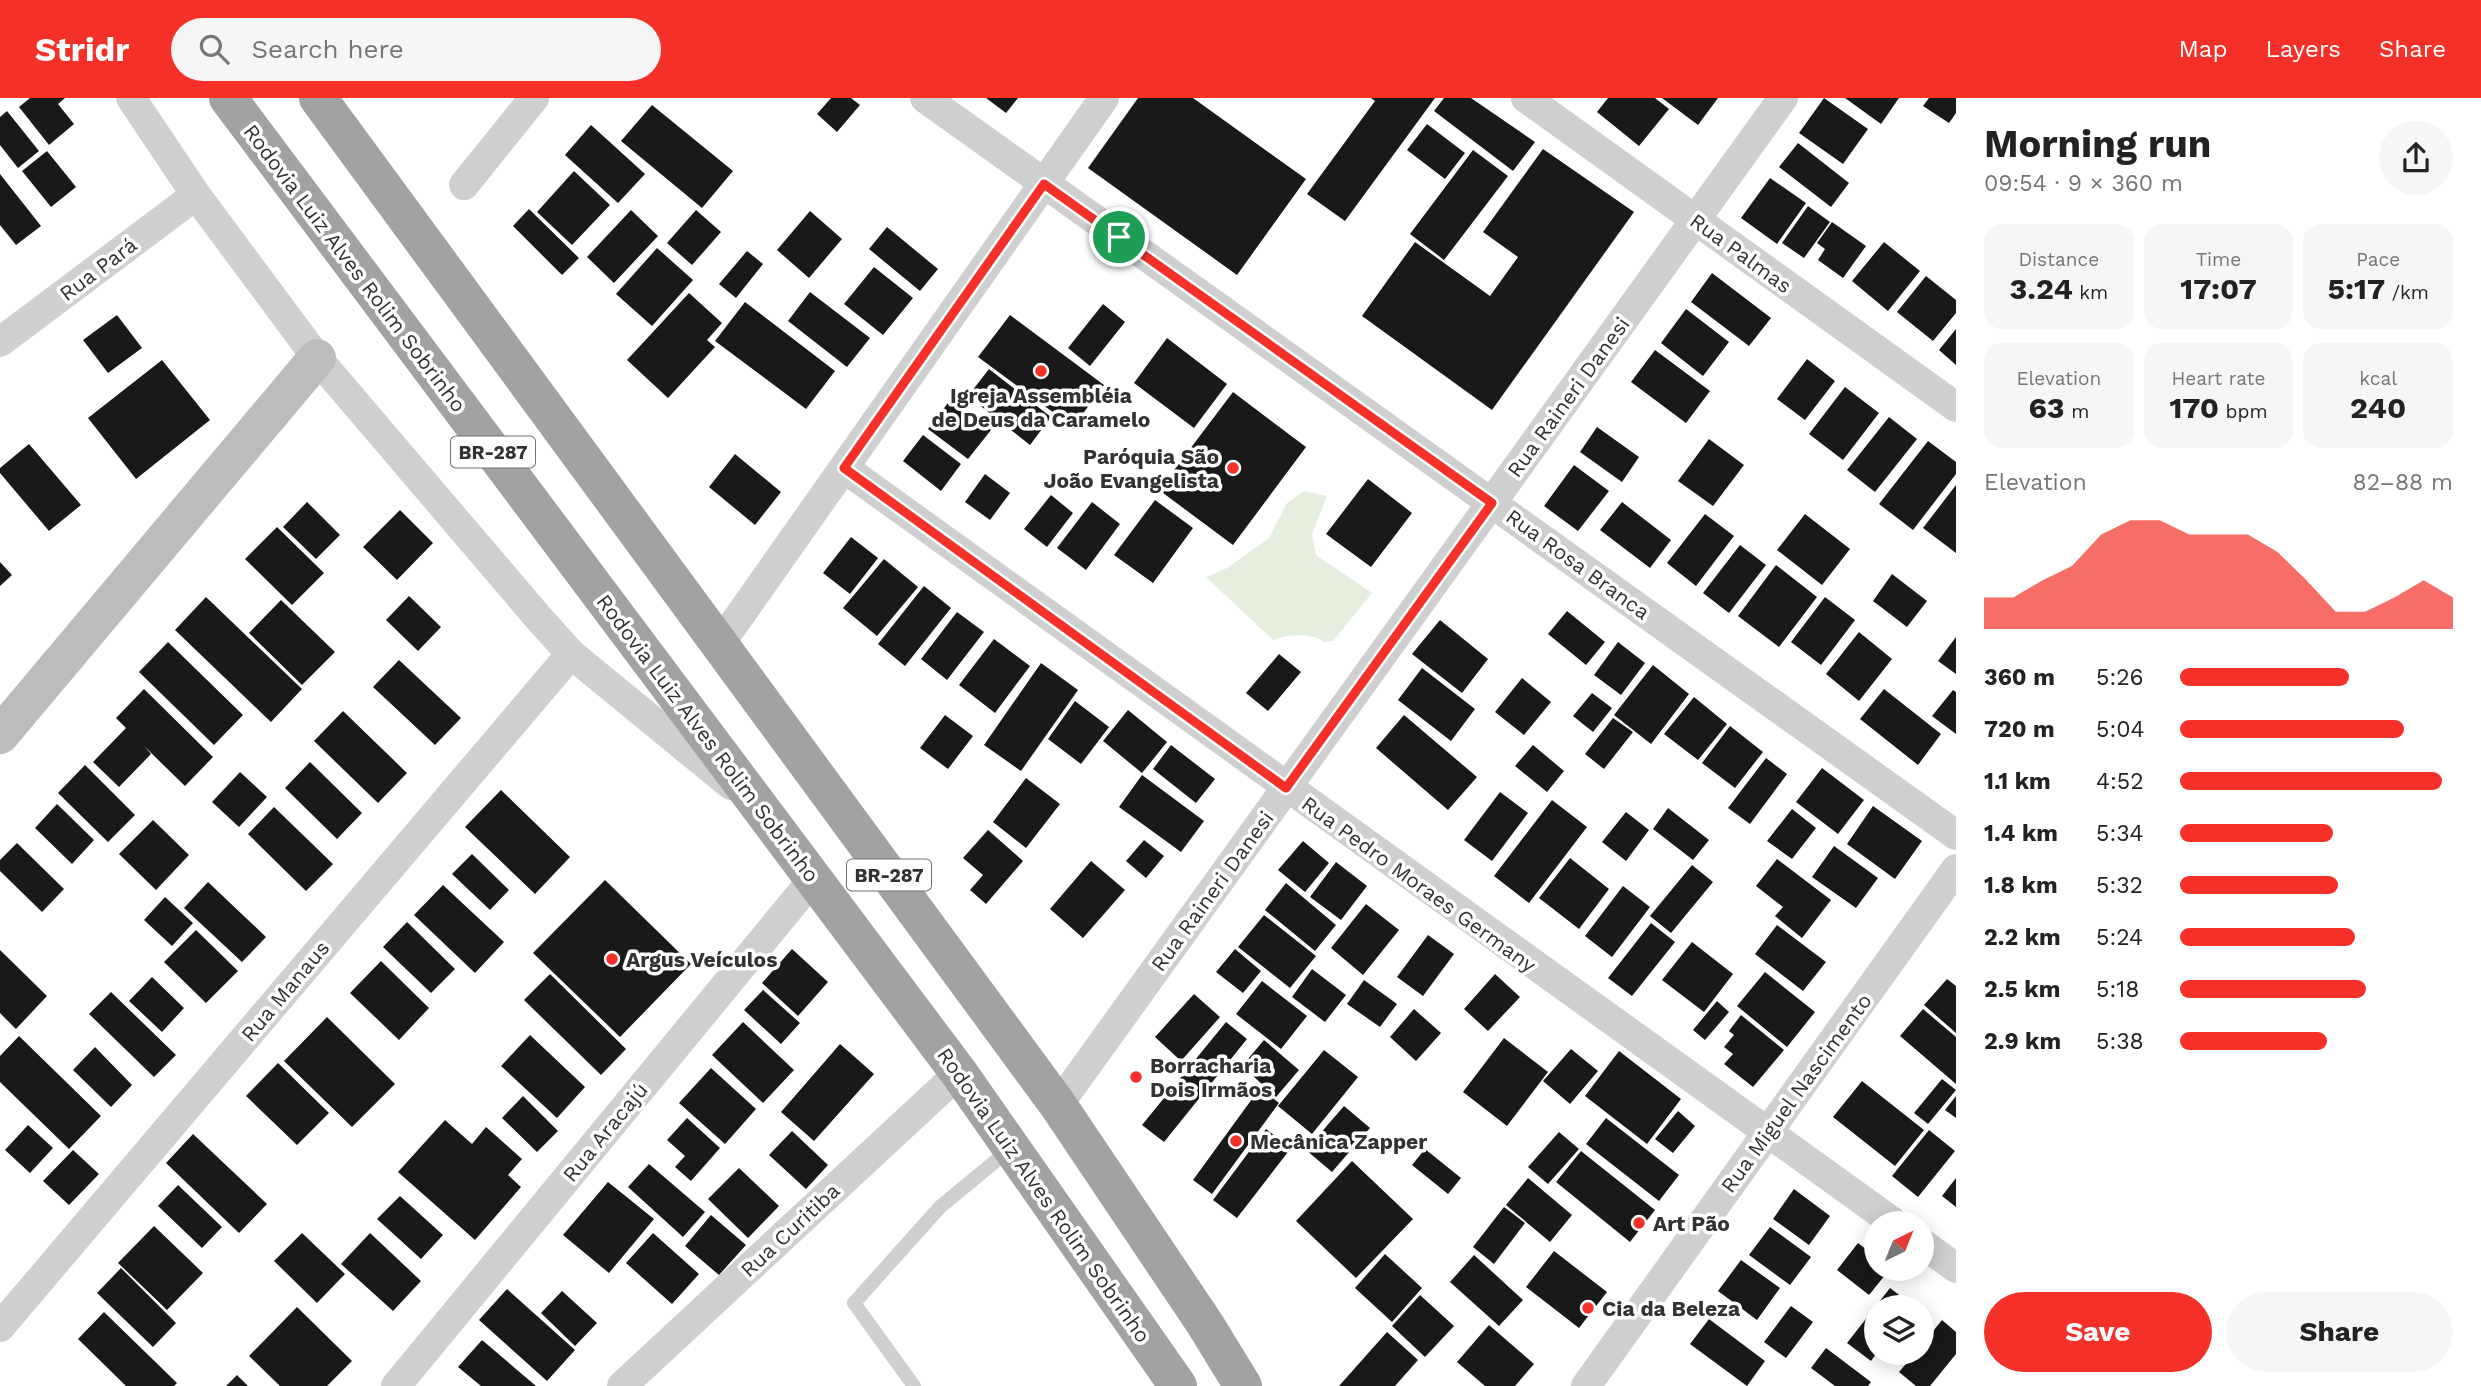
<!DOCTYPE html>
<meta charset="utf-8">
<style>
:root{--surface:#fff;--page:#f6f6f6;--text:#222;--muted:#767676;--accent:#f43028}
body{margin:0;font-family:"Work Sans",sans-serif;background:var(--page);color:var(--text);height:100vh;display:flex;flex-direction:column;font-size:26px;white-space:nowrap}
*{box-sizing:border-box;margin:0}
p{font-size:23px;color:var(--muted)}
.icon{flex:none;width:38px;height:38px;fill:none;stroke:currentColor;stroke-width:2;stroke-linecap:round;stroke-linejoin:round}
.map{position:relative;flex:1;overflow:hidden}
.panel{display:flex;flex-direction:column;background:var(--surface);width:525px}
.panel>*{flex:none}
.needle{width:46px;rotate:43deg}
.fabs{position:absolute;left:1864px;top:1113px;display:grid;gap:14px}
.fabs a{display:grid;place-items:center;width:70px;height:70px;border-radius:50%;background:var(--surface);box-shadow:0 4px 18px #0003;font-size:35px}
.pin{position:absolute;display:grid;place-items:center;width:60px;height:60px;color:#fff;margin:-30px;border:4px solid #fff;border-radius:50%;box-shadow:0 2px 7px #0007}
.round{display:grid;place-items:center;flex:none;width:74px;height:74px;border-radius:37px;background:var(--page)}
.head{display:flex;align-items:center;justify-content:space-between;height:119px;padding:0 28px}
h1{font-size:38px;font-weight:700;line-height:52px}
.metrics{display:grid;grid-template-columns:repeat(3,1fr);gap:10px;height:119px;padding:7px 28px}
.metrics div{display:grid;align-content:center;border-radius:18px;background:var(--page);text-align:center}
.metrics b{font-size:30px;font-weight:700}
.metrics small{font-size:19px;font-weight:400}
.metrics p{font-size:19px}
.chart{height:196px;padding:14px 28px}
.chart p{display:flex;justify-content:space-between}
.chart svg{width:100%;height:126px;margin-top:7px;fill:var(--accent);opacity:.7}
.action{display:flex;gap:14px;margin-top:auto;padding:14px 28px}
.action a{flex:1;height:80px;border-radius:42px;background:var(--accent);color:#fff;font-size:28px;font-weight:700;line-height:80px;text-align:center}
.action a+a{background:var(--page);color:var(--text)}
ul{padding:0 28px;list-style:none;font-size:23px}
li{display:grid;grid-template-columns:112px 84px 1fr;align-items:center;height:52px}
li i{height:18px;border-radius:9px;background:var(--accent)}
header{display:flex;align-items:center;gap:42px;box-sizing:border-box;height:98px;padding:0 35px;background:var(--accent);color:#fff}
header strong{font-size:33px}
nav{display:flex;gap:38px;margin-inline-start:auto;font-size:24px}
.search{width:490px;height:63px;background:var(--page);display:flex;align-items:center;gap:18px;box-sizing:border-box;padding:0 24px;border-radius:38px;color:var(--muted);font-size:26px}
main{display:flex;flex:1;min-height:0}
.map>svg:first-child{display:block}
.green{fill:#e6efdf}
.building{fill:#191919}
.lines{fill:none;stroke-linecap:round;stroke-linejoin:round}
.service{stroke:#cfcfcf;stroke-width:14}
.minor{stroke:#cfcfcf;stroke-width:30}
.secondary{stroke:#bcbcbc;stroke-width:38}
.trunk{stroke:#a2a2a2;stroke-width:38}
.route-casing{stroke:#fff;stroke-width:14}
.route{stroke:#f43028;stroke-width:9}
.poi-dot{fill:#f43028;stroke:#fff;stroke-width:2.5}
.labels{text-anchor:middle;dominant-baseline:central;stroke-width:7;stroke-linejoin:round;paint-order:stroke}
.shield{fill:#fff;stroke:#707070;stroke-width:2}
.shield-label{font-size:19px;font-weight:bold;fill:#323232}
.street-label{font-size:21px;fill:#323232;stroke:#fff}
.poi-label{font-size:21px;font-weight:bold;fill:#323232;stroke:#fff;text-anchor:start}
</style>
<header>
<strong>Stridr</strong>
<div class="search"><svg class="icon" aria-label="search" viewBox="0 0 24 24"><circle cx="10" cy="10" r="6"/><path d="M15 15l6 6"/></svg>Search here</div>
<nav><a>Map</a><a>Layers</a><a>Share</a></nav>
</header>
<main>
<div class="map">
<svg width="1956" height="1288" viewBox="0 0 1956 1288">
<rect width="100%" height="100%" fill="#fff"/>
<path class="green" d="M1304,393L1327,398L1312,436L1316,457L1372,495L1333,543L1324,544C1311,534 1288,537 1273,542L1206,479L1227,470L1269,440L1287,405Z"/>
<path class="building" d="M30,0H65L58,6L74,26L49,47L19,9Z
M831,0H851L860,7L837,34L817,16Z
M986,0H1018L1006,15Z
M1138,0H1193L1306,81L1237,177L1088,70Z
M1371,0H1435L1345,123L1307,96L1375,3Z
M1444,0H1471L1535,44L1513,73L1434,13Z
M1608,0H1655L1669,11L1639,48L1597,14Z
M1662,0H1718L1698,27Z
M1824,0L1868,31L1843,66L1799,35Z
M1845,0H1899L1881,26Z
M1929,0H1956V15L1949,25L1923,8Z
M652,7L733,73L702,110L621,43Z
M7,13L39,53L18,70L0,47V19Z
M1427,26L1465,55L1445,81L1407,52Z
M591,27L645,76L618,105L565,57Z
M1798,45L1849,85L1831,109L1779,69Z
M1543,51L1634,114L1492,312L1362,218L1415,144L1490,198L1518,159L1483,134Z
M1473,52L1508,78L1444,162L1410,136Z
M47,53L76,89L51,109L22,73Z
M574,73L610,107L572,147L537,114Z
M0,76L41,128L16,147L0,127Z
M1770,80L1806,105L1777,146L1741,120Z
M1808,108L1830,124L1804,160L1782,145Z
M529,111L579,160L562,177L513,128Z
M631,112L658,138L614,185L587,159Z
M696,112L721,134L692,167L667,145Z
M810,113L842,141L809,180L777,152Z
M1832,124L1866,148L1843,180L1818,162L1825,151L1817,145Z
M887,129L938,171L920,193L869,151Z
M1884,144L1920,173L1888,213L1852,183Z
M657,150L693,182L652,228L616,196Z
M747,153L763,166L736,200L719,186Z
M874,169L913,200L883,237L844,206Z
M1712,175L1771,220L1749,248L1691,204Z
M1926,178L1956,202V215L1933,243L1897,214Z
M810,194L870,240L847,269L788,223Z
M689,195L722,225L707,242L715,249L668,300L627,262Z
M745,204L835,273L806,311L715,243Z
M1103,206L1125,224L1090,268L1068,250Z
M1686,211L1729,244L1703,278L1661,245Z
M117,217L142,250L108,275L83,242Z
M1010,217L1104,287L1073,329L978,259Z
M1956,231V267L1939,252Z
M1167,240L1227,286L1194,330L1134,285Z
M1655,252L1710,293L1686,325L1631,284Z
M1807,261L1835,283L1805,322L1777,301Z
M162,262L210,322L136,381L88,320Z
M989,271L1051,319L1030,347L968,298Z
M1845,289L1879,315L1843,362L1809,336Z
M1233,294L1306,349L1233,447L1159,392Z
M951,301L991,332L968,361L928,331Z
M1889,319L1917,341L1875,394L1847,372Z
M1597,329L1639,359L1622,384L1580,354Z
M923,337L961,366L941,393L903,363Z
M1709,341L1744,367L1713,408L1678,383Z
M1928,343L1956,364V376L1913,432L1879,406Z
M29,346L81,407L49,433L0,375V370Z
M735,356L781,394L755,427L709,389Z
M1574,367L1609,393L1578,433L1544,408Z
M985,376L1010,395L990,422L965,404Z
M1368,381L1412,415L1371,469L1326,436Z
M1956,387V455L1923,430Z
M1051,397L1073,415L1047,449L1024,431Z
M1155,402L1193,430L1153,485L1114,457Z
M307,404L340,437L316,461L283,429Z
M1092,404L1120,426L1086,472L1057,450Z
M1622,404L1671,442L1650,470L1600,432Z
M400,412L433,445L397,482L363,449Z
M1705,416L1734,438L1696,488L1667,465Z
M1805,416L1850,451L1822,487L1777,452Z
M277,429L324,475L292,507L245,461Z
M851,439L878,460L850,496L823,475Z
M1740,447L1766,467L1729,515L1703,495Z
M884,461L918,489L877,538L843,510Z
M0,464L12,477L0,488Z
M1776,467L1817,499L1779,549L1738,518Z
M1892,476L1927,503L1907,529L1873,503Z
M924,488L951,510L905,568L878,546Z
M409,498L441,529L418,553L386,522Z
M206,499L302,591L271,624L175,532Z
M1825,499L1855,522L1821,567L1791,544Z
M281,502L335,554L302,587L249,535Z
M1567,513L1605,544L1586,567L1548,536Z
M957,514L984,534L947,582L921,561Z
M1440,522L1488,561L1462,595L1412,556Z
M1859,534L1892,561L1859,603L1826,576Z
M1956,539V576L1938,563Z
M994,541L1030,568L995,615L959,587Z
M168,544L243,617L214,647L139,574Z
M1618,544L1645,565L1621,597L1594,577Z
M1279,556L1301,574L1268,613L1246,595Z
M399,562L461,620L435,647L373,589Z
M1041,565L1078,592L1021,673L984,647Z
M1653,567L1689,596L1651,646L1614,617Z
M1422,570L1475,611L1451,643L1398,602Z
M1522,580L1551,604L1524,637L1495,614Z
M144,591L213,659L185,688L145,649L151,656L119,689L93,664L126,630L116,620Z
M1884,591L1941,636L1918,667L1860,621Z
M1953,592L1956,594V636L1932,618Z
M1592,595L1612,610L1593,634L1573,618Z
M1694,599L1727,626L1698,662L1664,636Z
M1075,603L1109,629L1081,666L1048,641Z
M1128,612L1167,644L1142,675L1103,643Z
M343,613L407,675L378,705L314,643Z
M945,617L973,638L948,671L920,650Z
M1404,617L1477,679L1448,712L1376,650Z
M1613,620L1633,634L1604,671L1585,656Z
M1730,628L1763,654L1735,690L1702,665Z
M1171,647L1215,681L1196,705L1153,671Z
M1533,647L1564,673L1547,694L1515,668Z
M1766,660L1787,676L1750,726L1728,710Z
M310,664L362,715L337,741L285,690Z
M85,667L135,717L108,744L58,695Z
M1822,670L1864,702L1838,736L1796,704Z
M240,674L267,699L239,729L212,704Z
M1142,677L1204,723L1181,754L1119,709Z
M1026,680L1060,706L1026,750L993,724Z
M501,692L570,759L535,796L465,729Z
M1500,694L1528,715L1492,763L1464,742Z
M1552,702L1587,729L1529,805L1494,778Z
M57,706L94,742L72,766L35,730Z
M1873,708L1922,743L1895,781L1847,746Z
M274,709L333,766L306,793L248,736Z
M1668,710L1709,742L1693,762L1653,731Z
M1792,711L1816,730L1792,761L1767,743Z
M1626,714L1649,732L1626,763L1602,744Z
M153,722L189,757L156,792L119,756Z
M988,732L1023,763L986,806L970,792L983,777L963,760Z
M1144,742L1164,758L1146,780L1126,763Z
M1303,743L1329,765L1305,794L1278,772Z
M17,745L64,791L42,814L0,773V762Z
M1834,748L1878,780L1856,810L1812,779Z
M472,756L509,792L490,812L452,776Z
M1570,760L1609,791L1579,831L1539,800Z
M1777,761L1831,802L1802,840L1775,818L1783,809L1756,788Z
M1091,763L1125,792L1083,840L1050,811Z
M1336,764L1367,788L1341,822L1310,799Z
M1692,767L1713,784L1671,835L1650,818Z
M605,782L691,866L620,939L533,855Z
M208,784L266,839L242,864L184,810Z
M1286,785L1336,827L1315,853L1265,812Z
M443,787L504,844L475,875L414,817Z
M1623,788L1650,809L1612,859L1585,838Z
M165,799L193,825L172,848L144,822Z
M1366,806L1399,832L1363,877L1331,850Z
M1264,817L1316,858L1290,890L1238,849Z
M407,824L455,871L431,895L383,849Z
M1651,825L1675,844L1632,898L1608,880Z
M1777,827L1826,864L1803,893L1755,856Z
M196,832L238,873L206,905L164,864Z
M1428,837L1454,856L1423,898L1397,879Z
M1692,844L1733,876L1704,914L1662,882Z
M792,851L828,884L798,918L762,885Z
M1235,851L1261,873L1243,895L1216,874Z
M0,852L47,898L16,931L0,915Z
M381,863L429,910L399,942L350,895Z
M1312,871L1346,897L1325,924L1292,899Z
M1765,874L1815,914L1787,949L1737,908Z
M550,876L626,951L601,977L524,902Z
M1495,876L1520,899L1488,933L1464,911Z
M152,879L184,910L162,934L129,903Z
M1947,881L1956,888V935L1924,907Z
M1364,882L1397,906L1380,929L1347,906Z
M1262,883L1307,918L1281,951L1236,916Z
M763,892L800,925L781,946L744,912Z
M111,894L176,957L154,979L89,916Z
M1194,896L1220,919L1181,963L1155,939Z
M1717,903L1729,914L1705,942L1693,932Z
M1414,911L1441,935L1416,963L1390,939Z
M1923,911L1956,939V986L1900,938Z
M1741,917L1784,952L1753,989L1724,966L1733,956L1724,949L1734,937L1729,933Z
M327,919L395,986L352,1029L284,963Z
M743,924L794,972L763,1005L712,957Z
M1226,924L1247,941L1164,1044L1142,1027Z
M530,937L585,989L557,1020L501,968Z
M19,938L101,1018L69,1051L0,984V958Z
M1504,940L1548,974L1507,1028L1463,994Z
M1264,942L1299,972L1276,999L1242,968Z
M840,946L874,976L814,1043L781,1014Z
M95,949L132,987L111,1009L73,972Z
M1571,951L1598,973L1570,1006L1543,983Z
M1324,952L1358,979L1312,1036L1278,1008Z
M1619,953L1681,1001L1647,1046L1585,998Z
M278,965L329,1015L297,1047L246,998Z
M711,970L756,1011L725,1046L679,1005Z
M1942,981L1956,992L1928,1026L1914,1015Z
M1862,983L1924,1032L1895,1068L1833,1019Z
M1260,990L1279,1005L1212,1096L1193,1082Z
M523,998L558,1033L537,1054L502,1020Z
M1956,998V1020L1945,1012Z
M1344,1008L1370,1030L1332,1074L1306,1052Z
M1678,1013L1695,1028L1673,1055L1655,1041Z
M687,1020L720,1050L691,1083L675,1069L685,1058L667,1042Z
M1606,1020L1679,1077L1659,1103L1586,1046Z
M445,1022L472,1046L486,1029L522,1061L508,1077L521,1089L475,1142L398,1074Z
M28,1027L53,1050L30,1075L5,1052Z
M1266,1031L1291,1050L1237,1120L1213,1102Z
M1929,1032L1955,1053L1918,1099L1892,1078Z
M792,1033L828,1067L806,1091L769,1057Z
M1559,1034L1579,1051L1548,1086L1528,1069Z
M193,1036L267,1106L239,1135L166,1065Z
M1425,1051L1461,1080L1448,1096L1412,1067Z
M73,1052L99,1076L69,1107L43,1083Z
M1581,1053L1655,1112L1630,1144L1556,1084Z
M1352,1063L1413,1121L1356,1180L1296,1123Z
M649,1066L705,1114L683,1139L628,1089Z
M739,1070L779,1108L748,1140L708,1101Z
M1528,1080L1572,1117L1550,1144L1506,1107Z
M1956,1080V1109L1942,1098Z
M608,1084L654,1121L609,1175L563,1137Z
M178,1087L222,1129L202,1150L158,1108Z
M1794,1091L1830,1118L1809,1147L1773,1121Z
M400,1098L443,1137L421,1161L377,1121Z
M1504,1109L1525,1125L1494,1166L1473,1149Z
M711,1117L746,1147L719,1177L685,1148Z
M154,1128L203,1175L167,1212L118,1165Z
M1770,1129L1811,1159L1790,1187L1749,1157Z
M302,1135L345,1176L317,1205L274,1163Z
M370,1135L421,1183L393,1213L341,1166Z
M653,1135L699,1176L672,1206L626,1165Z
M1858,1145L1876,1159V1171H1890L1869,1197L1837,1172Z
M1554,1153L1607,1194L1579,1230L1526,1189Z
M1385,1156L1422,1190L1392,1224L1355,1190Z
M1474,1157L1523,1202L1499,1228L1450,1184Z
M1741,1162L1780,1190L1757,1222L1718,1193Z
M121,1170L176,1225L153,1249L97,1195Z
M1890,1190L1915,1209H1876V1256L1871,1263L1847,1245Z
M507,1191L575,1252L547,1283L479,1222Z
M562,1193L597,1225L575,1248L541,1215Z
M1420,1197L1454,1228L1425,1259L1392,1228Z
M1791,1208L1813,1224L1786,1260L1764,1244Z
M297,1209L352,1263L327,1288H280L249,1258Z
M104,1214L177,1285L174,1288H126L78,1241Z
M1709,1221L1765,1263L1747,1288L1690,1246Z
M1942,1222L1956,1234V1256L1930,1288H1916L1899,1274L1915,1255H1922V1247Z
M1489,1227L1534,1266L1515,1288H1485L1457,1264Z
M1387,1234L1418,1262L1395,1288H1339Z
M482,1242L536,1288H481L458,1269Z
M1826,1250L1871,1284L1868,1288H1835L1811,1270Z
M237,1277L248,1288H226Z"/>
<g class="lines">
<path class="service" d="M914,1288L854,1205L940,1109L1009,1052"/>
<path class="minor" d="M131,0L196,97L317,260L536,517L571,556L731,687
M925,0L1956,737
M1526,0L1956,309
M464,87L534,0
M0,244L196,97
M844,370L1894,1125
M719,547L1104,0
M1058,1007L1783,0
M1922,1145L1956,1170
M0,1229L571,556
M396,1288L814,780
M622,1288L959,975
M1586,1288L1956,771"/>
<path class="secondary" d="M0,637L317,260"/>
<path class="trunk" d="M228,0L959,975L1178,1288
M318,0L1058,1007L1205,1226L1243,1288"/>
</g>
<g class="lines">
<g class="route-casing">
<path id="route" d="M1044,86L1492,405L1286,690L844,370Z"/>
</g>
<use href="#route" class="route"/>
</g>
<g class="poi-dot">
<circle cx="1041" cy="273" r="7"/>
<circle cx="1233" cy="370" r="7"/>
<circle cx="612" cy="861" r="7"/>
<circle cx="1136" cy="979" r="7"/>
<circle cx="1236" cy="1043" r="7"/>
<circle cx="1639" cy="1125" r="7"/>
<circle cx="1588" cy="1210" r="7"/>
</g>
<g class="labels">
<g class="shield">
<rect x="451" y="338.5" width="84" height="31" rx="5"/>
<rect x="847" y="761.5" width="84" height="31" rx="5"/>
</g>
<g class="shield-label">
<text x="493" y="354">BR-287</text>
<text x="889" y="777">BR-287</text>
</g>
<g class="street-label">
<text transform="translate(1741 155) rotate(36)">Rua Palmas</text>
<text transform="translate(355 170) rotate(53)">Rodovia Luiz Alves Rolim Sobrinho</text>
<text transform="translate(98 171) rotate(-37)">Rua Pará</text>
<text transform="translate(1568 299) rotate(-54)">Rua Raineri Danesi</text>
<text transform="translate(1578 466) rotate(36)">Rua Rosa Branca</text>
<text transform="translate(708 640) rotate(53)">Rodovia Luiz Alves Rolim Sobrinho</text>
<text transform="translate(1419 786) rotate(36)">Rua Pedro Moraes Germany</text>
<text transform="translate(1212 793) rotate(-54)">Rua Raineri Danesi</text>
<text transform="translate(285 893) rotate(-50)">Rua Manaus</text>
<text transform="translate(1796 995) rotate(-54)">Rua Miguel Nascimento</text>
<text transform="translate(605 1034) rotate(-51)">Rua Aracajú</text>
<text transform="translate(1044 1097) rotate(55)">Rodovia Luiz Alves Rolim Sobrinho</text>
<text transform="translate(790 1132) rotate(-43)">Rua Curitiba</text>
</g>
<g class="poi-label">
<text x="1041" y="297" text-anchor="middle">Igreja Assembléia<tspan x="1041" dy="24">de Deus da Caramelo</tspan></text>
<text x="1219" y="358" text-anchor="end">Paróquia São<tspan x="1219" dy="24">João Evangelista</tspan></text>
<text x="626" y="861">Argus Veículos</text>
<text x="1150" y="967">Borracharia<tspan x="1150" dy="24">Dois Irmãos</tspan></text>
<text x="1250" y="1043">Mecânica Zapper</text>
<text x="1653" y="1125">Art Pão</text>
<text x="1602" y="1210">Cia da Beleza</text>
</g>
</g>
</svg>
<div class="fabs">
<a><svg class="needle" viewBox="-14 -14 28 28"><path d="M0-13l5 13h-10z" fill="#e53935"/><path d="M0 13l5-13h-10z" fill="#767676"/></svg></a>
<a><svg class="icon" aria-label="layers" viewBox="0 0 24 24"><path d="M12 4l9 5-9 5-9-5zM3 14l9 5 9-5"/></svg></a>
</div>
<div class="pin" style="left:1119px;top:139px;background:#1e9e55"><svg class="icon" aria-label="arrive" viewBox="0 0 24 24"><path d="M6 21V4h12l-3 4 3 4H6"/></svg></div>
</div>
<section class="panel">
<div class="head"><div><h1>Morning run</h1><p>09:54 · 9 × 360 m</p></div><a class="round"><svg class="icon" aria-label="share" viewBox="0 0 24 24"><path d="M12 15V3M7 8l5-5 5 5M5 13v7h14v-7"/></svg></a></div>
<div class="metrics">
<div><p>Distance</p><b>3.24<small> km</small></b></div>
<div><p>Time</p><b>17:07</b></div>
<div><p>Pace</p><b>5:17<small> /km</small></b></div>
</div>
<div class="metrics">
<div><p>Elevation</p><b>63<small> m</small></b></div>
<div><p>Heart rate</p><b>170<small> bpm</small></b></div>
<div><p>kcal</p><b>240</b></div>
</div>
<div class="chart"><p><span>Elevation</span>82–88 m</p>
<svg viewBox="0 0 160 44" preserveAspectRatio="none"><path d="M0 44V33L10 33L20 27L30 22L40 11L50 6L60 6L70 11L80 11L90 11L100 17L110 27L120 38L130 38L140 33L150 27L160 33V44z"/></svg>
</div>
<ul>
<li><b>360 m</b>5:26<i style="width:62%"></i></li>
<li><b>720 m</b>5:04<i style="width:82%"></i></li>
<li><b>1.1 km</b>4:52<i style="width:96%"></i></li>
<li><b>1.4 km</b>5:34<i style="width:56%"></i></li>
<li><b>1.8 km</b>5:32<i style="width:58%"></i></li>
<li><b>2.2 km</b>5:24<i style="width:64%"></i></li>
<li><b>2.5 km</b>5:18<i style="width:68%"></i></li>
<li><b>2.9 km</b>5:38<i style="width:54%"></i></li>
</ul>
<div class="action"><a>Save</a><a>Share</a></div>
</section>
</main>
